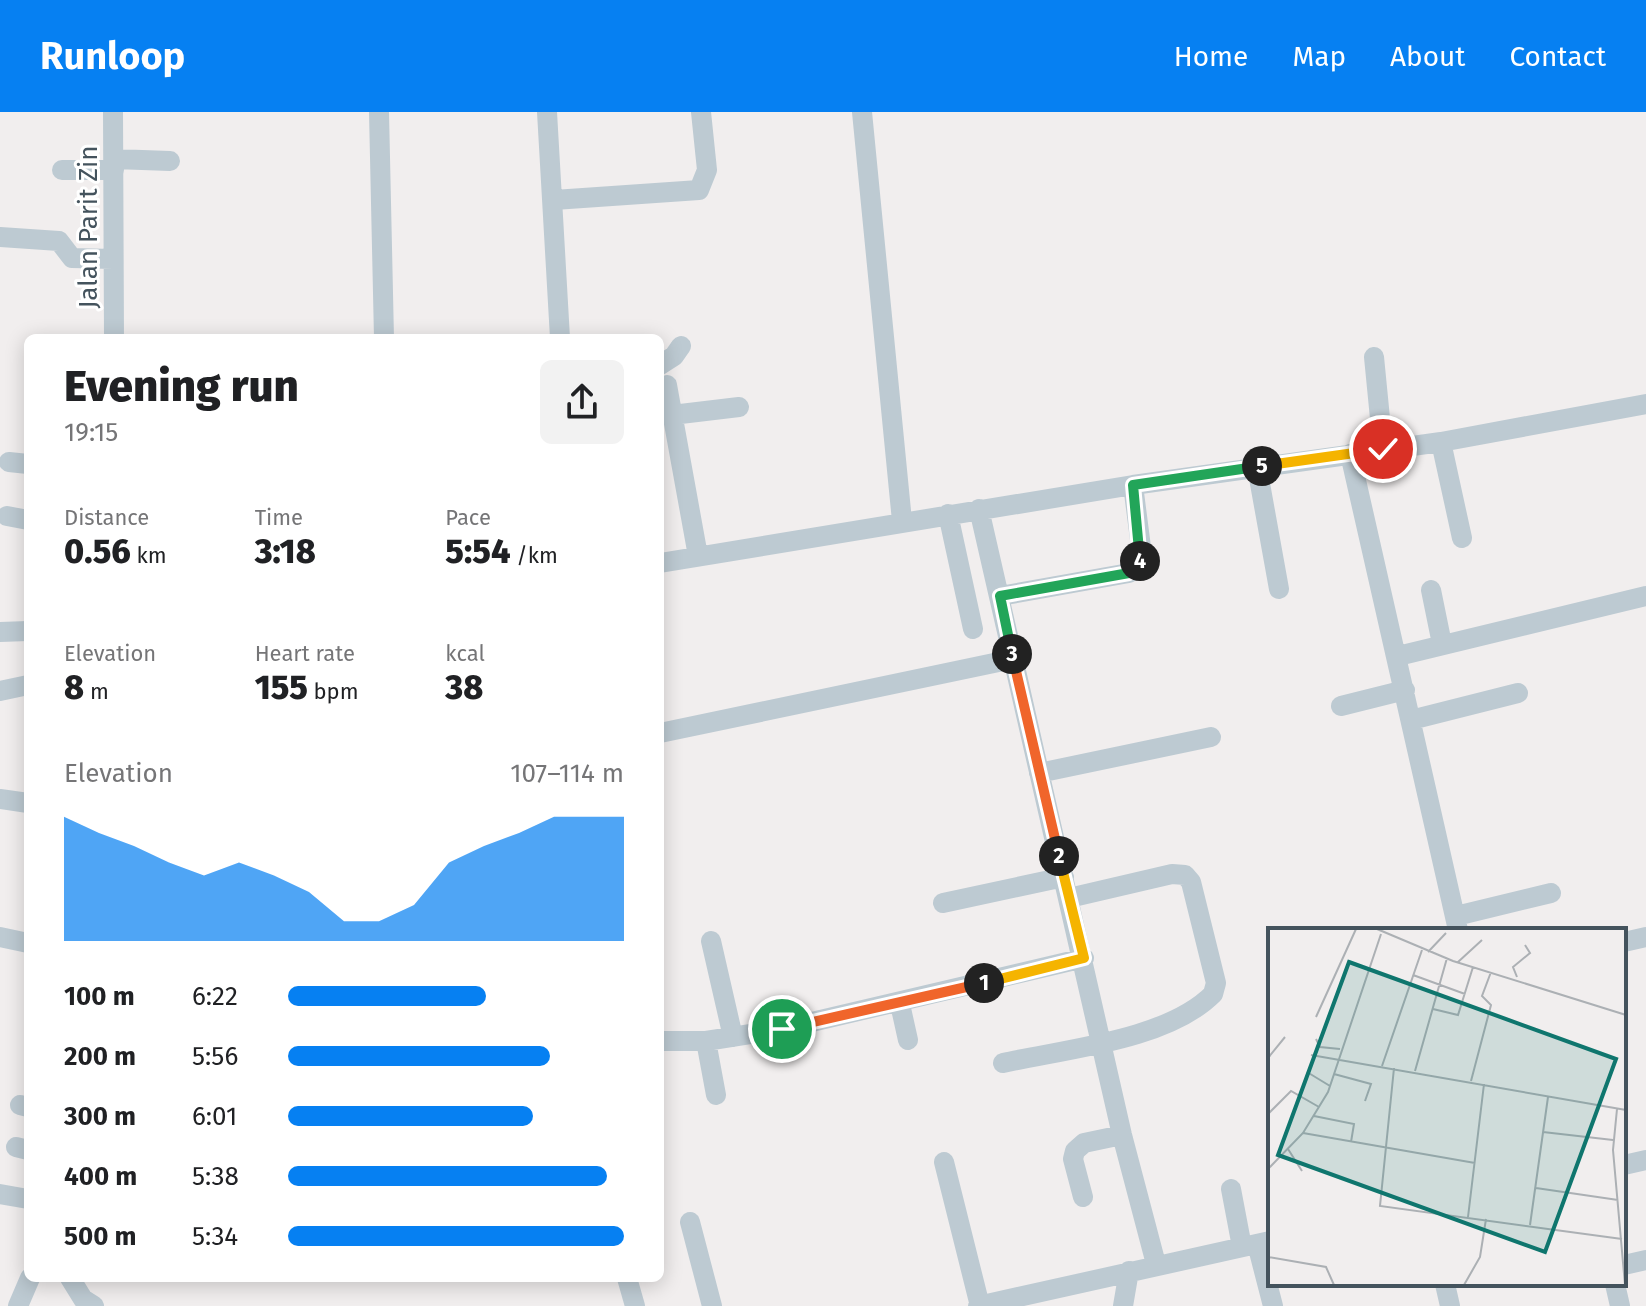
<!DOCTYPE html>
<meta charset="utf-8">
<style>
:root{--surface:#fff;--page:#f2f2f2;--text:#202124;--muted:#757577;--accent:#0680f2}
body{margin:0;font-family:"Fira Sans",sans-serif;background:var(--page);color:var(--text);height:100vh;display:flex;flex-direction:column;font-size:30px;white-space:nowrap}
*{box-sizing:border-box;margin:0}
p{font-size:26px;color:var(--muted)}
.icon{flex:none;width:44px;height:44px;fill:none;stroke:currentColor;stroke-width:2;stroke-linecap:round;stroke-linejoin:round}
.map{position:relative;flex:1;overflow:hidden}
.side{position:absolute;left:24px;top:222px;width:640px;height:948px;display:flex;flex-direction:column;background:var(--surface);border-radius:12px;box-shadow:0 4px 20px #0003}
.side>*{flex:none}
.pin{position:absolute;display:grid;place-items:center;width:68px;height:68px;color:#fff;margin:-34px;border:4px solid #fff;border-radius:50%;box-shadow:0 2px 8px #0007}
.km{position:absolute;width:40px;height:40px;margin:-20px;border-radius:50%;background:#222;color:#fff;font-size:22px;line-height:40px;text-align:center}
.round{display:grid;place-items:center;flex:none;width:84px;height:84px;border-radius:12px;background:var(--page)}
.headline{display:flex;align-items:center;justify-content:space-between;height:136px;padding:0 40px}
h1{font-size:44px;font-weight:800;line-height:60px}
.metrics{display:grid;grid-template-columns:repeat(3,1fr);gap:12px;height:136px;padding:8px 40px}
.metrics div{display:grid;align-content:center}
.metrics b{font-size:34px;font-weight:800}
.metrics small{font-size:22px;font-weight:400}
.metrics p{font-size:22px}
.chart{height:224px;padding:16px 40px}
.chart p{display:flex;justify-content:space-between}
.chart svg{width:100%;height:144px;margin-top:8px;fill:var(--accent);opacity:.7}
ul{padding:0 40px;list-style:none;font-size:26px}
li{display:grid;grid-template-columns:128px 96px 1fr;align-items:center;height:60px}
li i{height:20px;border-radius:10px;background:var(--accent)}
header{display:flex;align-items:center;gap:48px;box-sizing:border-box;height:112px;padding:0 40px;background:var(--accent);color:#fff}
header strong{font-size:38px}
nav{display:flex;gap:44px;margin-inline-start:auto;font-size:28px}
.map>svg:first-child{display:block}
.lines{fill:none;stroke-linecap:round;stroke-linejoin:round}
.minor{stroke:#bdcad2;stroke-width:20}
.split-1-casing{stroke:#fff;stroke-width:16}
.split-2-casing{stroke:#fff;stroke-width:16}
.split-3-casing{stroke:#fff;stroke-width:16}
.split-4-casing{stroke:#fff;stroke-width:16}
.split-5-casing{stroke:#fff;stroke-width:16}
.split-6-casing{stroke:#fff;stroke-width:16}
.split-1{stroke:#f0652b;stroke-width:10}
.split-2{stroke:#f5b400;stroke-width:10}
.split-3{stroke:#f0652b;stroke-width:10}
.split-4{stroke:#22a559;stroke-width:10}
.split-5{stroke:#22a559;stroke-width:10}
.split-6{stroke:#f5b400;stroke-width:10}
.labels{text-anchor:middle;dominant-baseline:central;stroke-width:6;stroke-linejoin:round;paint-order:stroke}
.street-label{font-size:26px;fill:#44535d;stroke:#fff}
.inset-road{fill:none;stroke:#acb0b4;stroke-width:2}
.view{fill:#0f766e;fill-opacity:0.15;stroke:#0f766e;stroke-width:4}
.inset-edge{fill:none;stroke:#44535d;stroke-width:4}
</style>
<header>
<strong>Runloop</strong>
<nav><a>Home</a><a>Map</a><a>About</a><a>Contact</a></nav>
</header>
<div class="map">
<svg width="1646" height="1194" viewBox="0 0 1646 1194">
<rect width="100%" height="100%" fill="#f1eeee"/>
<g class="lines">
<path class="minor" d="M113,0L114,226
M379,0L384,226
M547,0L560,226
M862,0L902,409
M114,47L170,49
M62,58H114
M554,88L699,78L707,58L701,0
M0,125L59,129L72,146L113,147
M1374,245L1383,337
M660,253L674,244L681,234
M667,273L698,444
M672,303L739,295
M1441,330L1462,426
M1350,342L1458,818
M9,350L28,352
M1257,355L1279,477
M979,397L1122,1023L1156,1152
M948,402L973,517
M7,404L28,408
M660,451L1133,373L1441,330L1646,292
M1431,478L1442,532
M1000,484L1129,461L1139,453L1142,443L1133,373
M0,520L28,519
M1398,544L1646,484
M0,579L28,573
M1341,594L1405,578
M1411,608L1518,581
M660,621L1013,547
M1039,661L1211,625
M0,687L28,691
M943,791L1064,765
M1456,804L1551,781
M0,825L28,831
M711,829L733,925
M1624,830L1646,825
M900,892L908,928
M660,929H706L782,917L1084,846
M706,929L716,983
M1003,951C1066,937 1167,928 1213,882L1216,871L1191,770L1185,763L1172,762L1069,786
M20,993L28,995
M16,1035L28,1038
M944,1050L980,1194
M1624,1053L1646,1048
M1231,1077L1242,1135
M0,1082L28,1087
M1083,1085L1073,1047L1075,1039L1084,1031L1122,1023
M690,1110L712,1194
M1257,1132L1273,1194
M1624,1153L1646,1148
M70,1166L83,1187L94,1194
M627,1166L635,1194
M1445,1172L1450,1194
M1615,1172L1620,1194
M18,1194L30,1166
M978,1194L1270,1129
M1123,1194L1129,1159"/>
</g>
<g class="lines">
<g class="split-1-casing">
<path id="split-1" d="M782,917L984,871"/>
</g>
<g class="split-2-casing">
<path id="split-2" d="M984,871L1084,846L1059,744"/>
</g>
<g class="split-3-casing">
<path id="split-3" d="M1012,542L1059,744"/>
</g>
<g class="split-4-casing">
<path id="split-4" d="M1012,542L1000,484L1129,461L1140,449"/>
</g>
<g class="split-5-casing">
<path id="split-5" d="M1140,449L1133,373L1262,354"/>
</g>
<g class="split-6-casing">
<path id="split-6" d="M1262,354L1383,337"/>
</g>
<use href="#split-1" class="split-1"/>
<use href="#split-2" class="split-2"/>
<use href="#split-3" class="split-3"/>
<use href="#split-4" class="split-4"/>
<use href="#split-5" class="split-5"/>
<use href="#split-6" class="split-6"/>
</g>
<g class="labels">
<g class="street-label">
<text transform="translate(88 115) rotate(-90)">Jalan Parit Zin</text>
</g>
</g>
<g transform="translate(1268 816)">
<rect width="358" height="358" fill="#f1eeee"/>
<path class="inset-road" d="M109,1L185,33L358,87M160,24L178,5M190,34L214,12M145,47L197,66M249,49L245,39L262,25L257,17M165,81L190,87L205,39M48,89L88,1M48,111L52,119L72,121M43,127L358,182M0,130L17,109M114,138L154,22M126,140L112,278L354,311M147,143L179,30M39,144L62,158M66,146L103,156L97,173M203,153L223,77L214,68L223,44M349,181L345,222L357,357M0,186L23,163L51,179M46,188L86,196L83,214M275,204L345,212M35,205L207,235M20,221L34,243M0,241L35,205L60,164L113,6M268,260L350,272M200,289L216,156M262,297L280,169M0,329L58,339L66,357M196,357L212,329L218,291"/>
<path class="view" d="M81,34L348,131L277,324L10,227Z"/>
<rect width="358" height="358" class="inset-edge"/>
</g>
</svg>
<div class="pin" style="left:782px;top:917px;background:#1e9e55"><svg class="icon" aria-label="arrive" viewBox="0 0 24 24"><path d="M6 21V4h12l-3 4 3 4H6"/></svg></div>
<div class="pin" style="left:1383px;top:337px;background:#d93025"><svg class="icon" aria-label="check" viewBox="0 0 24 24"><path d="M5 12l5 5 9-10"/></svg></div>
<b class="km" style="left:984px;top:871px">1</b>
<b class="km" style="left:1059px;top:744px">2</b>
<b class="km" style="left:1012px;top:542px">3</b>
<b class="km" style="left:1140px;top:449px">4</b>
<b class="km" style="left:1262px;top:354px">5</b>
<section class="side">
<div class="headline"><div><h1>Evening run</h1><p>19:15</p></div><a class="round"><svg class="icon" aria-label="share" viewBox="0 0 24 24"><path d="M12 15V3M7 8l5-5 5 5M5 13v7h14v-7"/></svg></a></div>
<div class="metrics">
<div><p>Distance</p><b>0.56<small> km</small></b></div>
<div><p>Time</p><b>3:18</b></div>
<div><p>Pace</p><b>5:54<small> /km</small></b></div>
</div>
<div class="metrics">
<div><p>Elevation</p><b>8<small> m</small></b></div>
<div><p>Heart rate</p><b>155<small> bpm</small></b></div>
<div><p>kcal</p><b>38</b></div>
</div>
<div class="chart"><p><span>Elevation</span>107–114 m</p>
<svg viewBox="0 0 160 44" preserveAspectRatio="none"><path d="M0 44V6L10 11L20 15L30 20L40 24L50 20L60 24L70 29L80 38L90 38L100 33L110 20L120 15L130 11L140 6L150 6L160 6V44z"/></svg>
</div>
<ul>
<li><b>100 m</b>6:22<i style="width:59%"></i></li>
<li><b>200 m</b>5:56<i style="width:78%"></i></li>
<li><b>300 m</b>6:01<i style="width:73%"></i></li>
<li><b>400 m</b>5:38<i style="width:95%"></i></li>
<li><b>500 m</b>5:34<i style="width:100%"></i></li>
</ul>
</section>
</div>
